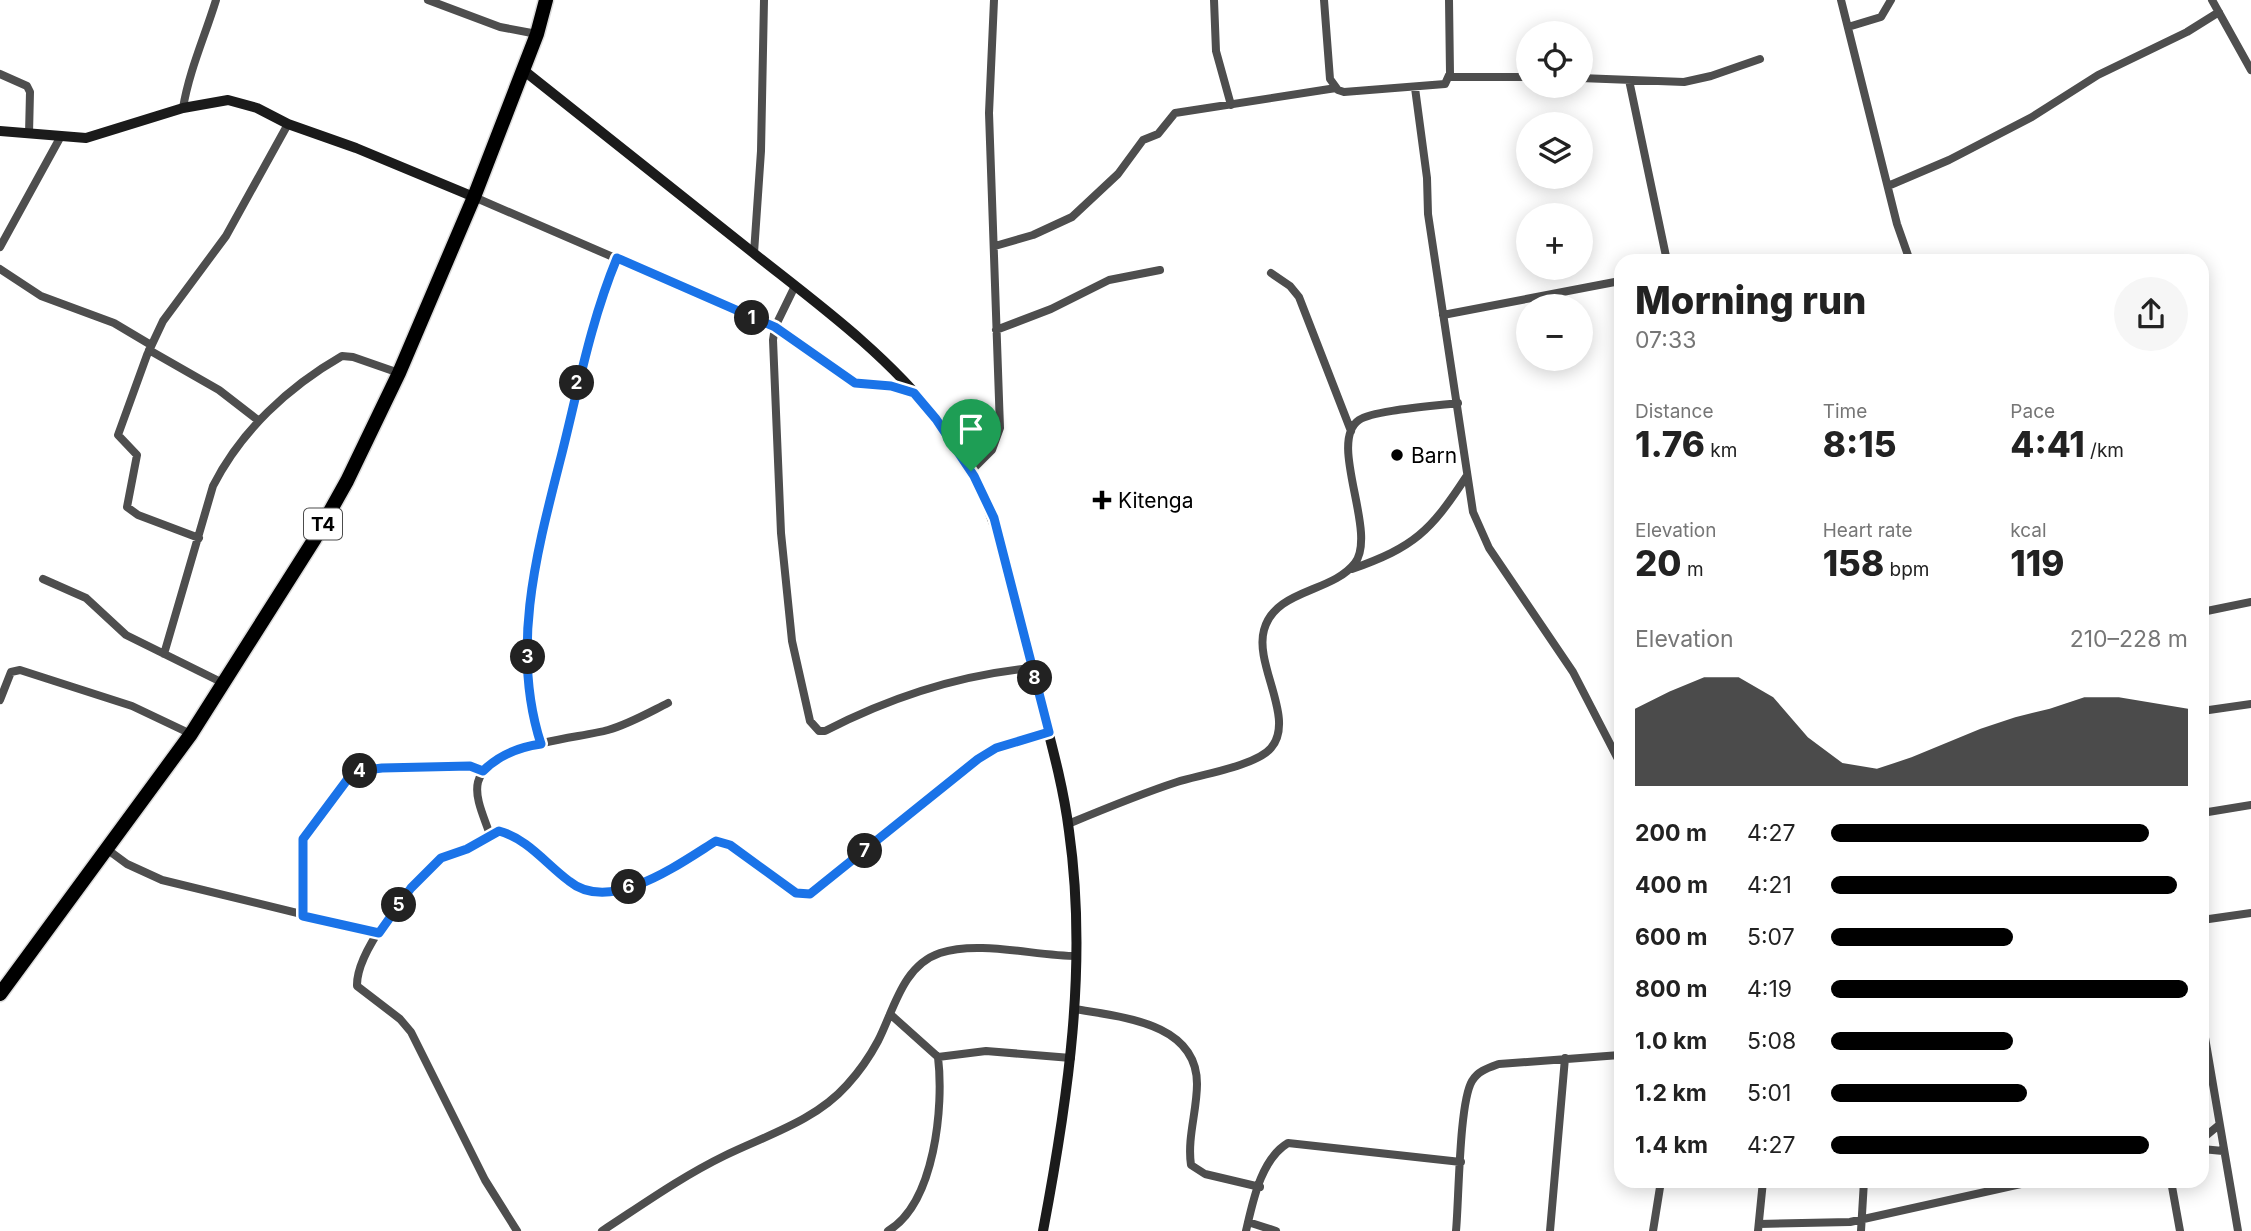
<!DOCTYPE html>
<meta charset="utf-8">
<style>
:root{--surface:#fff;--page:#f6f6f6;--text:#222;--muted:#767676;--accent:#000}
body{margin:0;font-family:Inter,sans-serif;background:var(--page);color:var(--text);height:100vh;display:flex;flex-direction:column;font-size:26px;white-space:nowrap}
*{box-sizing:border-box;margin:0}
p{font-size:23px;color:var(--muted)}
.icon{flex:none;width:38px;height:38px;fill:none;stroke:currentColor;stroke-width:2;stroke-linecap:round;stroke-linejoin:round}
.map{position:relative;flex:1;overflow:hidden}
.sheet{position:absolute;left:1614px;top:254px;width:595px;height:934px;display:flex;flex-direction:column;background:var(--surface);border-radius:21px;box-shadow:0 4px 18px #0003}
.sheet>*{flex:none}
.controls{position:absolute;left:1516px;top:21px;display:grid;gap:14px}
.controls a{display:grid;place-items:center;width:77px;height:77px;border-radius:50%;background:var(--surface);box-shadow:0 4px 18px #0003;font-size:35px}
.pin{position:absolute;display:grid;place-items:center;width:60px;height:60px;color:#fff;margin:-72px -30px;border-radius:50% 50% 50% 0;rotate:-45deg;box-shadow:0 0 7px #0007}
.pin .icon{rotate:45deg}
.km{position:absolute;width:35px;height:35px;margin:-18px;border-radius:50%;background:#222;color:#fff;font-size:19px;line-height:35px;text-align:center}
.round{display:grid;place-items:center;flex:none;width:74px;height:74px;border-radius:37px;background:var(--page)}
.head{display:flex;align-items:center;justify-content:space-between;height:119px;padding:0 21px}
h1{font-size:38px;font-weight:800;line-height:52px}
.stats{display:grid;grid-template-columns:repeat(3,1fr);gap:10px;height:119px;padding:7px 21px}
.stats div{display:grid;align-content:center}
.stats b{font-size:35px;font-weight:800}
.stats small{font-size:19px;font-weight:400}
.stats p{font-size:19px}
.chart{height:196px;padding:14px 21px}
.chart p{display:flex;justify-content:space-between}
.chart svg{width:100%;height:126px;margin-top:7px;fill:var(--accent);opacity:.7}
ul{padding:0 21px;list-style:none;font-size:23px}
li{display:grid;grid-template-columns:112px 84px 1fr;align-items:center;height:52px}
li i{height:18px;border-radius:9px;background:var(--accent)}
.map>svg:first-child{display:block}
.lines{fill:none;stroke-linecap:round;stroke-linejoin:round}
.highway-casing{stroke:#dbdbdb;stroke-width:17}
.street{stroke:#4e4e4e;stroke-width:8}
.secondary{stroke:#1b1b1b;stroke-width:10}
.highway{stroke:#000;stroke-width:14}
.route-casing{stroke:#fff;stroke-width:14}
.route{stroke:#1a73e8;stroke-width:9}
.poi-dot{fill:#000;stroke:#fff;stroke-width:2.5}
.labels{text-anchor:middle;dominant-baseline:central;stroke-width:6;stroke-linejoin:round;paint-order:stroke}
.shield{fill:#fff;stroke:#4c4c4c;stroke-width:2}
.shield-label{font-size:19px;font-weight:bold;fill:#000}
.poi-label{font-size:21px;fill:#000;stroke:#fff;text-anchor:start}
</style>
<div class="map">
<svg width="2251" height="1231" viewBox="0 0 2251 1231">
<rect width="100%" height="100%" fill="#fff"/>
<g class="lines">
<g class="highway-casing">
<path id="highway" d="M0,994L191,734L314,540L347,481L399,373L474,197L537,34L546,0"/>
</g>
<path class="street" d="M428,0L500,27L537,34
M1214,0L1216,51L1231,105
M1324,0L1330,79L1338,90L1344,92L1445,84L1450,73L1449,0
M1841,0L1897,224L1910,261
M2212,0L2251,70
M1848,27L1881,17L1891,0
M0,74L27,86L30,92L29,134
M1449,77H1528
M1580,78L1684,82L1711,76L1760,59
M1629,80L1667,261
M1415,88L1427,178L1428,214L1473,512L1489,548L1573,672L1620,763
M183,108C189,71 205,36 216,0
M1888,186L1949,160L2032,117L2098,75L2187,32L2219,12
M474,197L775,327L855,383L891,386L914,393
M995,246L1033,235L1072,217L1118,174L1143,140L1158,134L1175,113L1336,88
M0,247L61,136
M754,253L761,151L764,0
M0,269L41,296L114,323L151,345
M1271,273L1290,286L1299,297L1351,431
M795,286L775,327L773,340L781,533L792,641L810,721L819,731H825C891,697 958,675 1032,668
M1443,315L1620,281
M996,330L1051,309L1109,280L1160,270
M149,350L219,390L259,421
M971,471L992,450L1000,428L989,113L994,0
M199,538L138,515L127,507L137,455L118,435L147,355L163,321L226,236L288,124
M1352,569C1414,547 1430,532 1466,477
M43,579L86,598L126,635L223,683
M2202,612L2251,602
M164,654L213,486C241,431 288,387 342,356L353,357L399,373
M0,700L11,672L20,670L132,706L191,734
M2202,711L2251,704
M541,744L528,691V611L570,410L596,310L616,258
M2202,813L2251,805
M1068,824C1104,809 1140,794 1177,782C1199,775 1256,766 1271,748C1296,719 1254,665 1264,630C1275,589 1332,593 1355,563C1378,532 1327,442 1359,420C1374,410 1437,406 1458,403
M490,835C485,819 474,798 478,782C488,743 576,739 608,730C629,724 648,713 668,703
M108,850L127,864L162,880L379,933
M303,916V839L347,780L359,771L382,768L470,766L483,771
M2202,920L2251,913
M1075,1009C1120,1017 1197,1022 1197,1084C1197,1111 1187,1138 1191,1165L1205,1174L1260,1187
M2202,1020L2238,1231
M938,1057L986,1051L1071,1058
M2202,1139L2219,1125
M2202,1149L2223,1151
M2171,1181L2180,1231
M1248,1222L1276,1231
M1759,1224L1850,1222L2035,1181
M517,1231L485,1180L411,1032L400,1019L357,986C356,951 406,893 430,867L441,857L467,849L499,831C528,839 546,864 569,881C610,915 679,864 716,841L730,845L796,893L810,894L978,759L996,748L1049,732
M602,1231C642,1205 681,1177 724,1156C767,1135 815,1121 847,1085C858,1073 870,1056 878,1041C894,1010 902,966 940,953C979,940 1035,956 1077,956
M888,1231C935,1203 944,1106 938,1057L890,1014
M1246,1231C1253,1201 1261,1159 1288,1143L1461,1162
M1456,1231C1459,1200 1459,1103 1472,1081C1478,1071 1488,1068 1499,1064L1620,1055
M1550,1231L1565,1058
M1653,1231L1661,1181
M1758,1231L1763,1181
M1861,1231L1864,1181"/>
<path class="secondary" d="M522,69C602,132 681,196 761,259C822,307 888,356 936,418C999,500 1008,571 1032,668C1045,722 1062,776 1069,831C1088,965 1068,1099 1043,1231
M0,131L86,138L183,108L228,100L257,108L288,124L356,148L474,197"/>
<use href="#highway" class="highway"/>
</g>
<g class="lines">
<g class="route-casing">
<path id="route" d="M617,258L775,327L855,383L891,386L914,393L936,419L974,476L994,518L1049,732L996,748L978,759L810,894L796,893L730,845L716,841C679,864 610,915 569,881C546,864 528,839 499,831L467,849L441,858L411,888L379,933L303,916V839L347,780L359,771L382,768L470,766L483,771C498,756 519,747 541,744C510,649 537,551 561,457C578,390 590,323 617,258Z"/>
</g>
<use href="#route" class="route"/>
</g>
<g class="poi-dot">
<circle cx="1397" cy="455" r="7"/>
<path d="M1098.5 489.5h7v7h7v7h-7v7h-7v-7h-7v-7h7z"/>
</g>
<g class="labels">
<rect class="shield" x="304" y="508.5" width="38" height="31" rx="5"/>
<g class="shield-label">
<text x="323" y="524">T4</text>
</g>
<g class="poi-label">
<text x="1411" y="455">Barn</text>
<text x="1118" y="500">Kitenga</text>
</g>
</g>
</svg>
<div class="controls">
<a><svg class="icon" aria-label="locate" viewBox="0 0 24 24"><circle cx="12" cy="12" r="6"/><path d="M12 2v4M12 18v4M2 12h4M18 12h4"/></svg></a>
<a><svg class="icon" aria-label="layers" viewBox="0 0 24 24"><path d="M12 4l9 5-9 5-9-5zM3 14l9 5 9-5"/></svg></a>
<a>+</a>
<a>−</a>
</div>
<div class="pin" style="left:971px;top:471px;background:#1e9e55"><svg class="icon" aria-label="arrive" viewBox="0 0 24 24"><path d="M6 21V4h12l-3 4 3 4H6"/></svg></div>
<b class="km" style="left:752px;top:318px">1</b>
<b class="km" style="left:577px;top:383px">2</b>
<b class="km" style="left:528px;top:657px">3</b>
<b class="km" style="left:360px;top:771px">4</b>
<b class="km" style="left:399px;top:905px">5</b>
<b class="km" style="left:629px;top:887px">6</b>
<b class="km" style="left:865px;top:851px">7</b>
<b class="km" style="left:1035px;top:678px">8</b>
<section class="sheet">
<div class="head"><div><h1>Morning run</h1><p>07:33</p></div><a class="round"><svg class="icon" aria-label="share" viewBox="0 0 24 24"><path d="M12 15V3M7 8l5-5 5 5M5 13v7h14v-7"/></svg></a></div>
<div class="stats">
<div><p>Distance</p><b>1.76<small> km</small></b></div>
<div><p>Time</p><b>8:15</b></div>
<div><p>Pace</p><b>4:41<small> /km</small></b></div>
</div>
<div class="stats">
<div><p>Elevation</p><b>20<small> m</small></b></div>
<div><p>Heart rate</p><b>158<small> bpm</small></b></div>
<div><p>kcal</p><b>119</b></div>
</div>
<div class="chart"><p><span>Elevation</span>210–228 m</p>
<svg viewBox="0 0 160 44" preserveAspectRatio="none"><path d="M0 44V17L10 11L20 6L30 6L40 13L50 27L60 36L70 38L80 34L90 29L100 24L110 20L120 17L130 13L140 13L150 15L160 17V44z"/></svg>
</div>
<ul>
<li><b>200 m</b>4:27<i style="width:89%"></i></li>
<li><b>400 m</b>4:21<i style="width:97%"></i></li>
<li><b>600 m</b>5:07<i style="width:51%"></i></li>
<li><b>800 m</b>4:19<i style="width:100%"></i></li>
<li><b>1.0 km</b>5:08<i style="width:51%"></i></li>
<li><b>1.2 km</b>5:01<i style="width:55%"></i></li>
<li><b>1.4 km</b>4:27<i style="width:89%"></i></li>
</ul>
</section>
</div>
